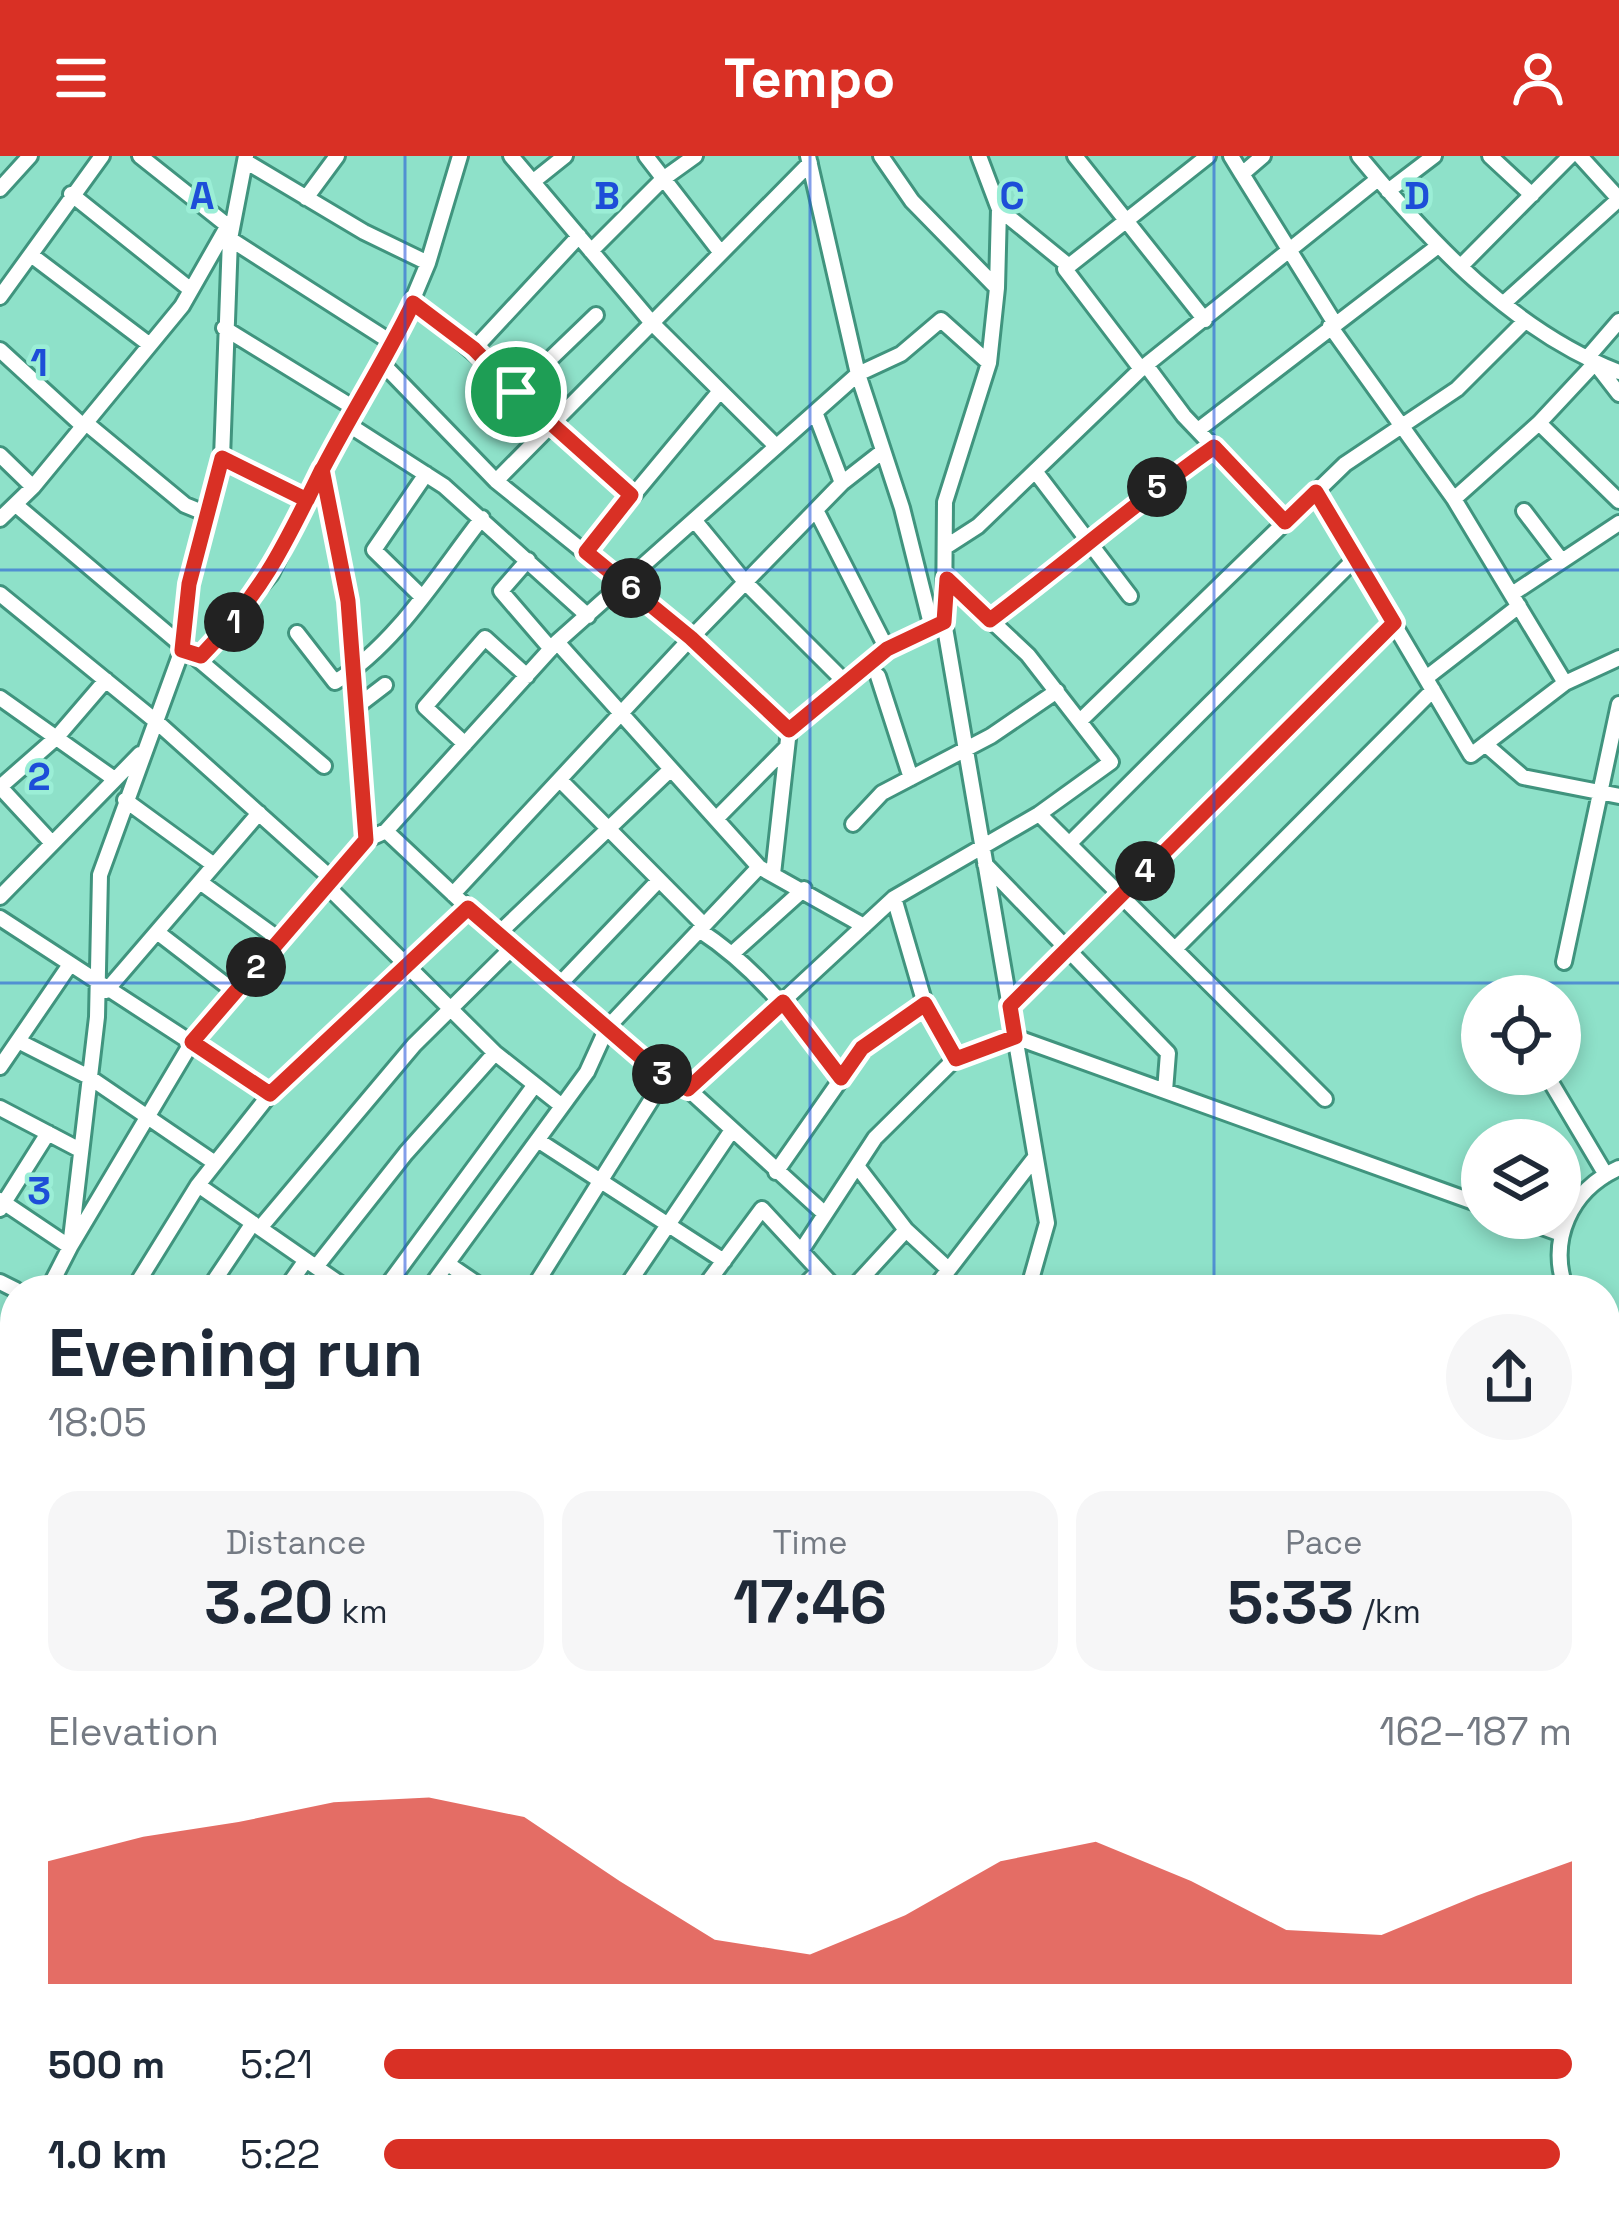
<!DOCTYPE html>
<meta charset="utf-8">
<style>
:root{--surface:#fff;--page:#f6f6f7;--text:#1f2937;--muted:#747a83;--accent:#d93025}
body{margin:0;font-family:"Space Grotesk",sans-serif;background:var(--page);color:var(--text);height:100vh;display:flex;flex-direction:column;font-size:45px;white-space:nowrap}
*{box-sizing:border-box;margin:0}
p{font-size:39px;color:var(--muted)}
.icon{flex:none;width:66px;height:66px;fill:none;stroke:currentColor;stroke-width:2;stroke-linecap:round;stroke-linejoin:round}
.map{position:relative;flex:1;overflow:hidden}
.panel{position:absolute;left:0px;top:1119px;width:1620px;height:951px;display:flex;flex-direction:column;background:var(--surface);border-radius:48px 48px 0 0;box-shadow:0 6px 18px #0003}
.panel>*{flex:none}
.controls{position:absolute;left:1461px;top:819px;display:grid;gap:24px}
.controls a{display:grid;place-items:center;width:120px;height:120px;border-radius:50%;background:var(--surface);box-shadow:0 6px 18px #0003;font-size:60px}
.pin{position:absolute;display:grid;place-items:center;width:102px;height:102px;color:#fff;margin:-51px;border:6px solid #fff;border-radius:50%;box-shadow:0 3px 12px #0007}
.km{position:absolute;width:60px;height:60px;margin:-30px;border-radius:50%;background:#222;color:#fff;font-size:33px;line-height:60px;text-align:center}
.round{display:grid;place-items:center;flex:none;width:126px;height:126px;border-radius:63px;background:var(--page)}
.head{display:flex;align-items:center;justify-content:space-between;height:204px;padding:0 48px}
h1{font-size:66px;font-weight:700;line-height:90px}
.figures{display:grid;grid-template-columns:repeat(3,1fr);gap:18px;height:204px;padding:12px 48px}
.figures div{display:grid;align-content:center;border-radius:30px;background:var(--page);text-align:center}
.figures b{font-size:60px;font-weight:700}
.figures small{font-size:33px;font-weight:400}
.figures p{font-size:33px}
.chart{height:336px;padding:24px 48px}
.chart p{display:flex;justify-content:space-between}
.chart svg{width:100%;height:216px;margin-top:12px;fill:var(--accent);opacity:.7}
ul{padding:0 48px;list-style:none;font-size:39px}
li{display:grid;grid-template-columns:192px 144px 1fr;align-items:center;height:90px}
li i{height:30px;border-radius:15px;background:var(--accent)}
header{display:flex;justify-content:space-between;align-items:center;height:156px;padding:0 48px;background:var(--accent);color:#fff;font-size:54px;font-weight:700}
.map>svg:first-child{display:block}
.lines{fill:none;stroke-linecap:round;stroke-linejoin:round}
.minor-casing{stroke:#40947e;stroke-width:20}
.minor{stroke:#fff;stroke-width:14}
.route-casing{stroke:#fff;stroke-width:24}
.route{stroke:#d93025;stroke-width:15}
.grid{fill:none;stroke:#1d4ed8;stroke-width:3;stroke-opacity:0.55}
.grid-label{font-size:39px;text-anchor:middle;font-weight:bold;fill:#1d4ed8;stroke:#9beed6;stroke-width:9;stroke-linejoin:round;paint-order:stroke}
</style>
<header><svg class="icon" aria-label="menu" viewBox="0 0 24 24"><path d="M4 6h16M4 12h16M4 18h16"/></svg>Tempo<svg class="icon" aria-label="person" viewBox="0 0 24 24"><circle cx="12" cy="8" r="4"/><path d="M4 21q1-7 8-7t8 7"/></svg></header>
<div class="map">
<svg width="1619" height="2068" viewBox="0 0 1619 2068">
<rect width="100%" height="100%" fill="#8ee1c9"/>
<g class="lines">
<g class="minor-casing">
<path id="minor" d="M140,0L228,70
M511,0L652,167L776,290
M646,0L721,97
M808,0L858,218L902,352L932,472
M881,0L912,45L997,132
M979,0L999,53L997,132L989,207L945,346L944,466L1047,1067L1028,1134
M1075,0L1205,164
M1208,0L1065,113L1141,213L1378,23
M1231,0L1242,18
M1263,0L1242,18L1334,166
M1359,0C1430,86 1513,175 1619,216
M1490,0L1532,39
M1580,0L1619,43
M245,5L364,76L428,107
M535,24L565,0
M0,33L30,0
M1388,35L1434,0
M71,38L191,134
M306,42L337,0
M999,53L1069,110
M230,83L394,188
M591,95L663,23L695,0
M31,99L150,189
M1461,110L1570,0
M0,141L102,0
M414,147C490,206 557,276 631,339
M1504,147L1619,43
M1330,170L1454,343L1565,527
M224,172L354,252
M474,193L579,80
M0,194L83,270
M1587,202L1619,165
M382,207L496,325L691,482L789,574
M1146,209L1184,260L1285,366
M516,236L596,159
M815,256L842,327
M86,267L185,349L207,358
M346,267L444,330L588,460
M1539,267L1619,345
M1198,274L1438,90
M0,299L33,331
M222,302L307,344
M322,313L348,445L366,684
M1035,315L1130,440
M496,325L810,7
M1316,336L1471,599L1565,527L1619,502
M1454,343L1539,267L1595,207L1619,238
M16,349L324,610
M816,354L887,493
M1524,355L1562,405
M0,363L33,331L182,150L227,71
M695,365L746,427L846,527
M947,390L978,370L1141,213
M586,396L720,235
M528,404L501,435L551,493
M0,438L158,567L332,723
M1512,438L1619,367
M421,440L374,394L426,318
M990,464C1067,406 1136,346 1214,291
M297,477L335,526C396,489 439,417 482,362
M201,500L271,418L322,313L394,188L428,107L460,0
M878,520L911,622
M1426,522L1519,450
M0,542L113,622
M355,552L385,529
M1080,565L1345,308L1457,233L1525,165
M465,588L425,551L485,482L527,520
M1485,588L1523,621L1619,640
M560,624L704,769
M0,631L57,581L106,524
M0,631L51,686
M125,644L214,709
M1039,658L1325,943
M716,663L787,591
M853,668L882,637L991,580L1057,535
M386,675L468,752L665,922L688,933L825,1058
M1069,688L1355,403
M985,708L1168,897L1165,935
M773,718L789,574L887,493L935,470
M200,726L280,784
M326,729L495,897L562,950
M453,738L691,482L842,327L883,295
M0,741L140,598
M894,742L925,848L955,903
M0,762L270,938L468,752
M864,770L759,711L557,486L858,218L901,198L941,164L989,207
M699,774C759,813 798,866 841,923
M157,776L235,836
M498,778L671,613
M1175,793L1433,534
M734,796L804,733
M1564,806L1619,548
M558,830L659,724
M106,835L259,657
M1010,850L1393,467
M18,885L89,921L215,1007
M0,911L69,810
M1546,918L1606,1019
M688,933L894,742L1039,658L1111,606L1028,499L947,423
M0,952L80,994
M539,985L724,1105
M857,1010L906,1074L947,1112
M776,1016L862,893L925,848
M198,1029L349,1134
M0,1044L70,1091L192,886L366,684L386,675L557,486
M0,1053L48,977
M1518,1062L1561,1078
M260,1072L414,889L513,791
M801,1095L875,982L955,903L1015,881L1482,1049
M448,1108L486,1134
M316,1111L406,997L495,897
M0,1126L16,1134
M48,1134L70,1091L97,861L100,719L182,494L189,428L222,302L230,83L246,0
M133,1134L198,1029L270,938
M208,1134L253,1067
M285,1134L306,1104
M384,1134L534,930
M428,1134L587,916L607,872L759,711
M532,1134L665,922
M624,1134L730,977
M702,1134L762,1053L837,1134
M800,1134L819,1115
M851,1134L906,1074
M933,1134L1033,1004
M1566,1134C1548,1084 1570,1034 1619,1012
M1605,1207L1614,1183
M1605,1218L1619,1257
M0,1234L15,1202
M0,1376L15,1385
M1605,1454L1619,1493
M0,1474L15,1449
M0,1522L15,1499
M1605,1598L1619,1593
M0,1603L15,1615
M0,1655L15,1632
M1605,1685L1619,1726
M0,1711L15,1723
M1605,1770L1619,1765
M0,1782L15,1758
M0,1788L15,1800
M1605,1877L1619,1872
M0,1884L15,1897
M1605,1912L1619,1935
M0,2000L15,2009
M1605,2028L1619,2018
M0,2039L15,2020
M74,2055L90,2068
M205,2055L220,2068
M476,2055L490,2068
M575,2055L589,2068
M839,2055L853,2068
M1000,2055L1008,2068
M1159,2055L1162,2068
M1213,2055L1217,2068
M1513,2055L1522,2068
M185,2068L195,2055
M282,2068L292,2055
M383,2068L393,2055
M552,2068L564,2055
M678,2068L686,2055
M758,2068L766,2055
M971,2068L987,2055
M1095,2068L1114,2055
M1283,2068L1287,2055
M1312,2068L1329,2055
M1394,2068L1413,2055
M1545,2068L1564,2055"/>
</g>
<use href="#minor" class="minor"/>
</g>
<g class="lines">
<g class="route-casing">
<path id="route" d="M516,236L474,193L413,147C381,214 339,276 307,344L222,302L189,428L182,494L201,500C262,437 284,391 322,313L348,445L366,684L192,886L270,938L468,752L665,922L688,933L783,846L841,922L862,892L925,848L956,903L1015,881L1010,850L1394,467L1316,336L1285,366L1214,291C1136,346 1067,406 990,464L947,423L944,466L887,493L789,574L691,482L586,396L631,339L516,236"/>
</g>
<use href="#route" class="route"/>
</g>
<path class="grid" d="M405,0V1134M810,0V1134M1214,0V1134M0,414H1619M0,827H1619M0,1241H15M1605,1241H1619M0,1654H15M1605,1654H1619M405,2055V2068M810,2055V2068M1214,2055V2068"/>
<g class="grid-label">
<text x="202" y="53">A</text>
<text x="607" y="53">B</text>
<text x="1012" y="53">C</text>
<text x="1417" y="53">D</text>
<text x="39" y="220">1</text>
<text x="39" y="634">2</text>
<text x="39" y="1048">3</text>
</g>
</svg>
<div class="controls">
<a><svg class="icon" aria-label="locate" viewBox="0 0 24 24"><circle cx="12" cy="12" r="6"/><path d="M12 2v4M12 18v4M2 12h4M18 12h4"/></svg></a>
<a><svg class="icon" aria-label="layers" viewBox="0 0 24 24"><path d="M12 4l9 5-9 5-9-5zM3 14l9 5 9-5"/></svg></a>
</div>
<div class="pin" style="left:516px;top:236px;background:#1e9e55"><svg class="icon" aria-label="arrive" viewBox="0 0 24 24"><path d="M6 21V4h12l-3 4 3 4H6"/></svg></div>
<b class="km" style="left:234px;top:466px">1</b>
<b class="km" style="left:256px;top:811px">2</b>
<b class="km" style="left:662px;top:918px">3</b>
<b class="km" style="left:1145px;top:715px">4</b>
<b class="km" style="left:1157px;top:331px">5</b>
<b class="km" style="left:631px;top:432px">6</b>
<section class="panel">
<div class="head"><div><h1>Evening run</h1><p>18:05</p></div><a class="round"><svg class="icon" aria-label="share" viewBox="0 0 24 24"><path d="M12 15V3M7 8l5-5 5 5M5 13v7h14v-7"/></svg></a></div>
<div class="figures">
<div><p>Distance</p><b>3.20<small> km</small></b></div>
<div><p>Time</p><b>17:46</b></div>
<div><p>Pace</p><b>5:33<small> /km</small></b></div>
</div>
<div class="chart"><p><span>Elevation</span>162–187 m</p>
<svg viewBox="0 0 160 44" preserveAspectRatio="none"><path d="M0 44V19L10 14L20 11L30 7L40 6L50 10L60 23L70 35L80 38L90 30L100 19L110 15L120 23L130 33L140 34L150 26L160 19V44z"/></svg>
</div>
<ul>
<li><b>500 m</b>5:21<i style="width:100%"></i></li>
<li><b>1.0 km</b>5:22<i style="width:99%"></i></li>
</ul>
</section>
</div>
